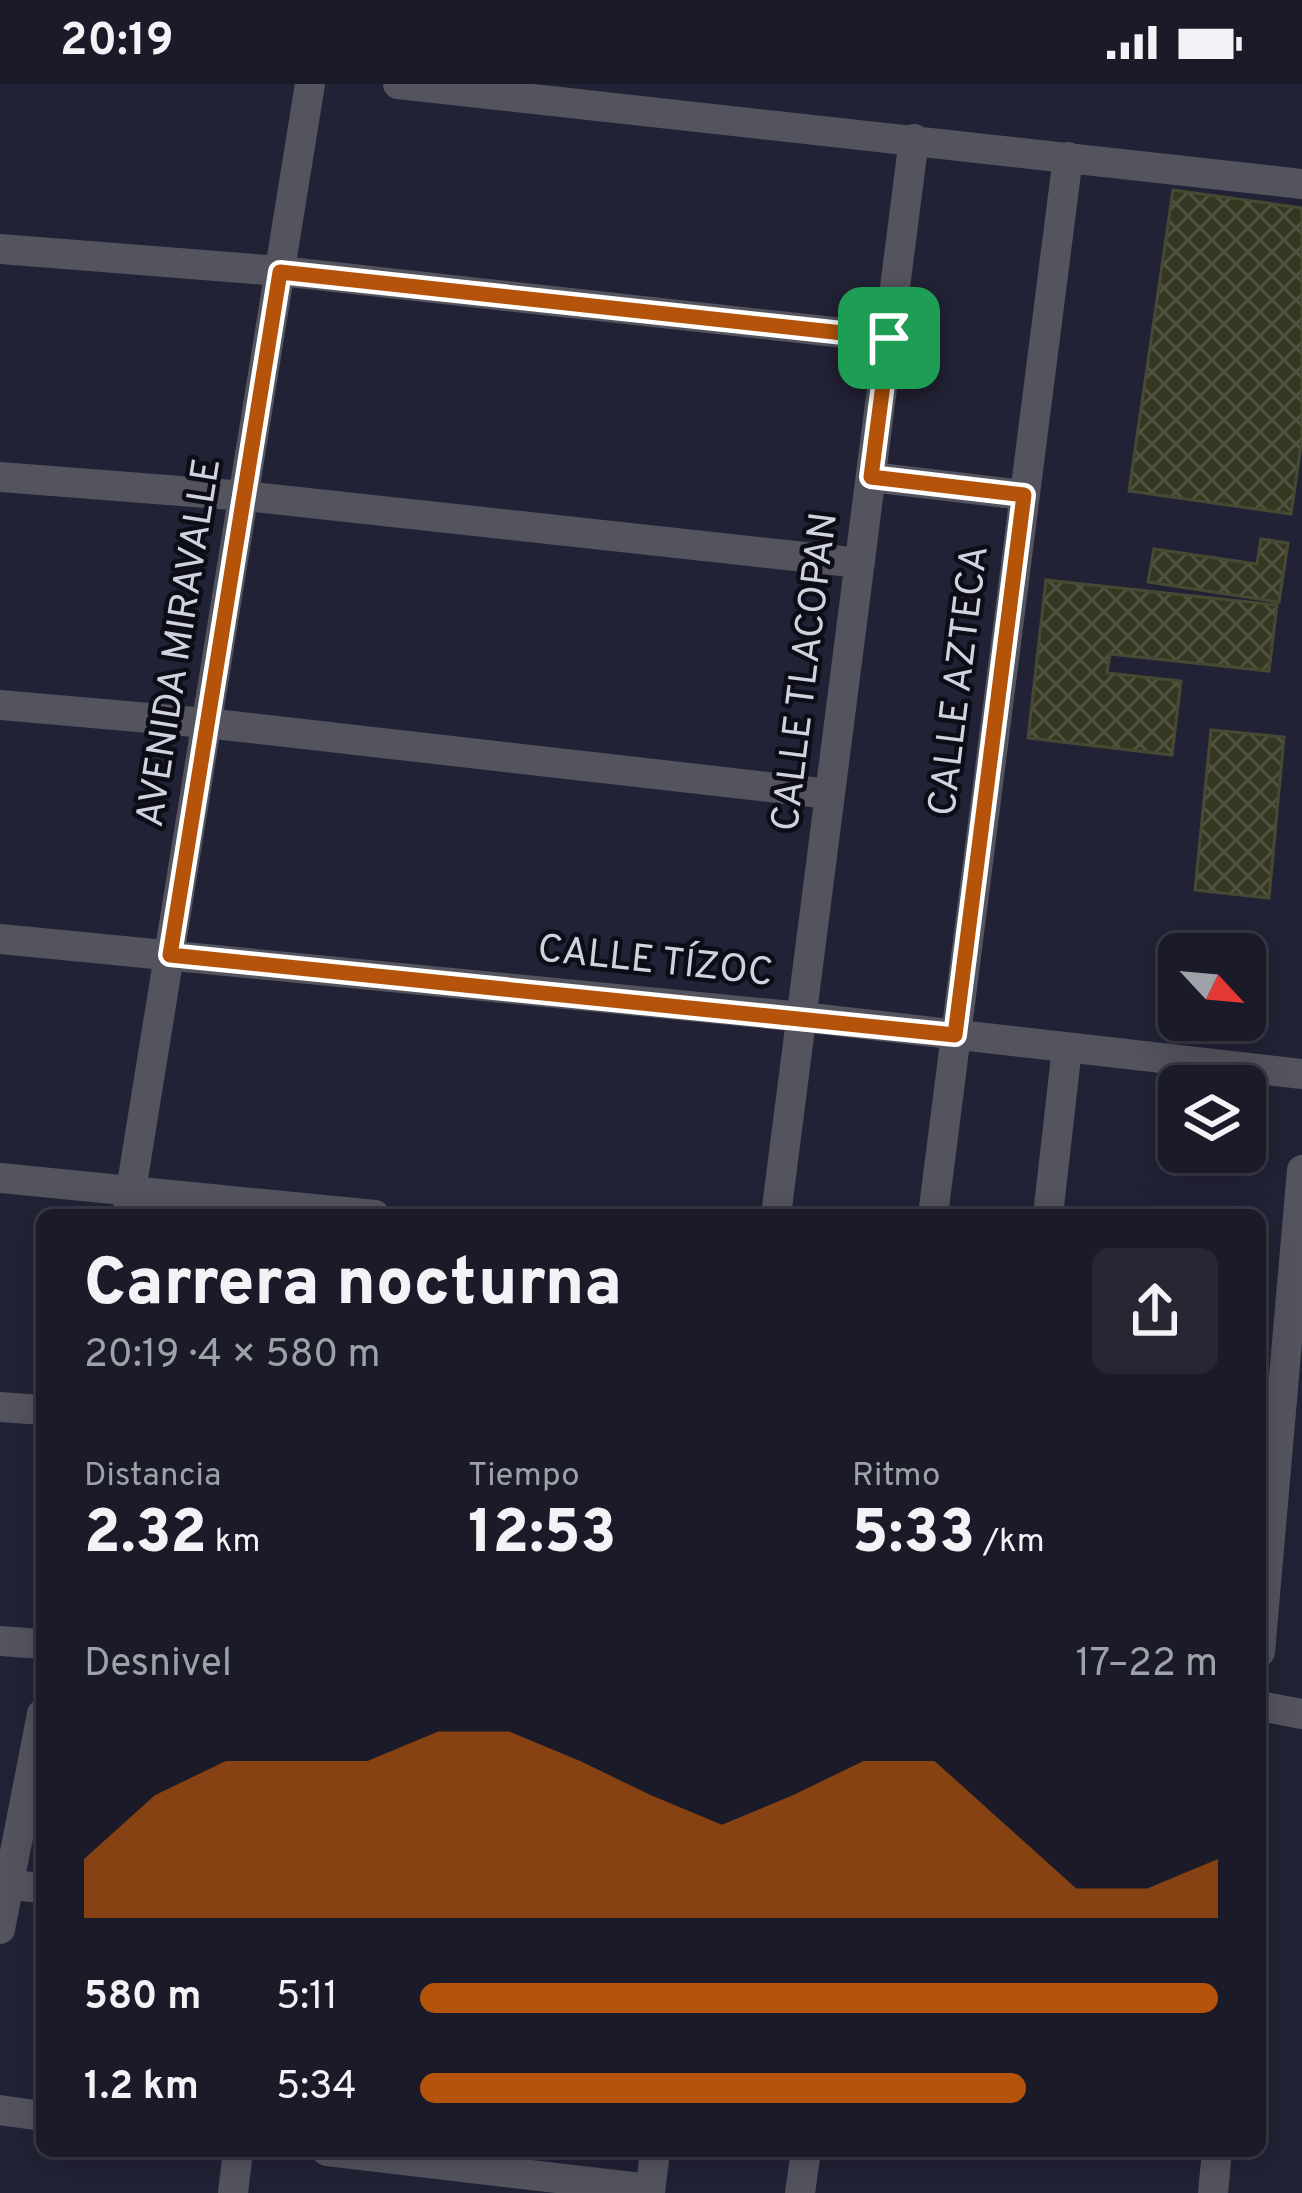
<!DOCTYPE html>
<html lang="es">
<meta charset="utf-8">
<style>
:root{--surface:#1a1a28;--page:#272734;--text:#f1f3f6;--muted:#9fa1a8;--line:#383845;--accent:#b45309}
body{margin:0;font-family:Overpass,sans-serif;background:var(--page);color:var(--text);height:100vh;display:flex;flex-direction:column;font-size:45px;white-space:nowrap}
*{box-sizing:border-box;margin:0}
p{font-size:39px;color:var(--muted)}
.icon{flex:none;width:66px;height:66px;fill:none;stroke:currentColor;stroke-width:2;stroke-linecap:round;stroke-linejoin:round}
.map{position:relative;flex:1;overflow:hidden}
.panel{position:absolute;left:36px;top:1125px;width:1230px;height:948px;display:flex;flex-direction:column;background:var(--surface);border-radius:18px;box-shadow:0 6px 30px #0003,0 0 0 3px var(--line)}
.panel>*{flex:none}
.needle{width:78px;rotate:116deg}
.tools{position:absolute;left:1158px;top:849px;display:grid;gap:24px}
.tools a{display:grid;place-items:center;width:108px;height:108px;border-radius:18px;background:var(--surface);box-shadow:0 6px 30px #0003,0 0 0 3px var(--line);font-size:60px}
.pin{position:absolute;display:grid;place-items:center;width:102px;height:102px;color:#fff;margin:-51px;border-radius:24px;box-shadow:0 6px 18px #0006}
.round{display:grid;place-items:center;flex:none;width:126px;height:126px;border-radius:18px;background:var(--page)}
.overview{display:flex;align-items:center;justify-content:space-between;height:204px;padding:0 48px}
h1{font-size:66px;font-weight:800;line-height:90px}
.figures{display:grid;grid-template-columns:repeat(3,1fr);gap:18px;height:204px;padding:12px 48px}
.figures div{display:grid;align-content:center}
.figures b{font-size:60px;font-weight:800}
.figures small{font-size:33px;font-weight:400}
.figures p{font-size:33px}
.chart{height:336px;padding:24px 48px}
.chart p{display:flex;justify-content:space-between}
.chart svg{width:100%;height:216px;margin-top:12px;fill:var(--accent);opacity:.7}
ul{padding:0 48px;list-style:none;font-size:39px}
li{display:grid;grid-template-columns:192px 144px 1fr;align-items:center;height:90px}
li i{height:30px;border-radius:15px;background:var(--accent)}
.status{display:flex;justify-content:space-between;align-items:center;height:84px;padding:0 60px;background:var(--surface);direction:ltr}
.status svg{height:33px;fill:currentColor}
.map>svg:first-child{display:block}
.building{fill:url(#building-cross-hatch);stroke:#474a33;stroke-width:3}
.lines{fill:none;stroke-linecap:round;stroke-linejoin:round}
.minor{stroke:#53545e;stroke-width:30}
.tertiary{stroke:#53545e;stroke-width:30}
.route-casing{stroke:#fff;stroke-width:24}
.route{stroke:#b45309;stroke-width:15}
.labels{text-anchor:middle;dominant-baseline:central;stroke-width:9;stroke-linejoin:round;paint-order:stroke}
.street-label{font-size:39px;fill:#d1d2df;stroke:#0c0d16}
</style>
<div class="status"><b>20:19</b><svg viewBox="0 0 49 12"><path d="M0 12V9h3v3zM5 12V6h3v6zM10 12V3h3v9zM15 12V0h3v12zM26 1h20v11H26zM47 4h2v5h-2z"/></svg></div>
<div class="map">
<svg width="1302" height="2109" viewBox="0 0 1302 2109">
<defs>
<pattern id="building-cross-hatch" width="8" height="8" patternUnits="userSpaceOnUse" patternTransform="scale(3)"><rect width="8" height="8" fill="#353720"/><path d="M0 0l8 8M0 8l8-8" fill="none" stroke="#515340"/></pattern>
</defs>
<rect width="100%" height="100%" fill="#222236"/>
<path class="building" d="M1173,106L1302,124V355L1291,430L1129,407Z
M1261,455L1288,459L1279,518L1148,498L1154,465L1257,480Z
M1046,496L1277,521L1269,587L1110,570L1107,589L1181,597L1172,671L1028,654Z
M1211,646L1284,653L1269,814L1195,806Z"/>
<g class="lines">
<path class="minor" d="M398,0L1302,100
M0,165L280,187L889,254
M0,393L245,412L860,479
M871,393L1024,411
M0,621L206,639L830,710
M0,855L802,933L1302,990
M0,1094L375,1131
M127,1131L310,0
M776,1131L914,55
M933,1131L1068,73
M1048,1131L1067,964
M0,1323L42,1326
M0,1557L42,1560
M1260,1622L1302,1630
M0,1800L42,1804
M0,1845L42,1630
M0,2026L42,2032
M327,2067L650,2105
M233,2109L238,2067
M650,2109L655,2067
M800,2109L806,2067"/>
<path class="tertiary" d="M1260,1568L1302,1086
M1213,2109L1217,2067"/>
</g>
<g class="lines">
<g class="route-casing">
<path id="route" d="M280,188L889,254L871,393L1024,411L955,951L170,871Z"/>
</g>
<use href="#route" class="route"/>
</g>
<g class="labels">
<g class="street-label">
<text transform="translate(181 559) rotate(-81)">AVENIDA MIRAVALLE</text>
<text transform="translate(807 588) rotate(-83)">CALLE TLACOPAN</text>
<text transform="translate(961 597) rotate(-83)">CALLE AZTECA</text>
<text transform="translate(655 879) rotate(6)">CALLE TÍZOC</text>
</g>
</g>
</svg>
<div class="tools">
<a><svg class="needle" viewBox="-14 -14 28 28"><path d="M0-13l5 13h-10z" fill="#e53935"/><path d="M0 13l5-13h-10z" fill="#9fa1a8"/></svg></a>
<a><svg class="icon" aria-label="layers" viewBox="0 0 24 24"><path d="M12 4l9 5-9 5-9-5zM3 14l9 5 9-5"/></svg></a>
</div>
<div class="pin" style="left:889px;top:254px;background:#1e9e55"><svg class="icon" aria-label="arrive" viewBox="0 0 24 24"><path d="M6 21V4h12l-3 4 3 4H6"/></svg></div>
<section class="panel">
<div class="overview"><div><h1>Carrera nocturna</h1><p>20:19 · 4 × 580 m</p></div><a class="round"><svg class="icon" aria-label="share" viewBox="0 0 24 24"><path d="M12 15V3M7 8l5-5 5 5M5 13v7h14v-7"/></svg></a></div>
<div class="figures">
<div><p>Distancia</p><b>2.32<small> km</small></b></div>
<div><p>Tiempo</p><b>12:53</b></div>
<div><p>Ritmo</p><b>5:33<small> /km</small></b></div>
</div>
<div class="chart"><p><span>Desnivel</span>17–22 m</p>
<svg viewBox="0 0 160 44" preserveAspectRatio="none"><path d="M0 44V32L10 19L20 12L30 12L40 12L50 6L60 6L70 12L80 19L90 25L100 19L110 12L120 12L130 25L140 38L150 38L160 32V44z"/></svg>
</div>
<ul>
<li><b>580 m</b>5:11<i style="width:100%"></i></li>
<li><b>1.2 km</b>5:34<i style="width:76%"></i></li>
</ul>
</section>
</div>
